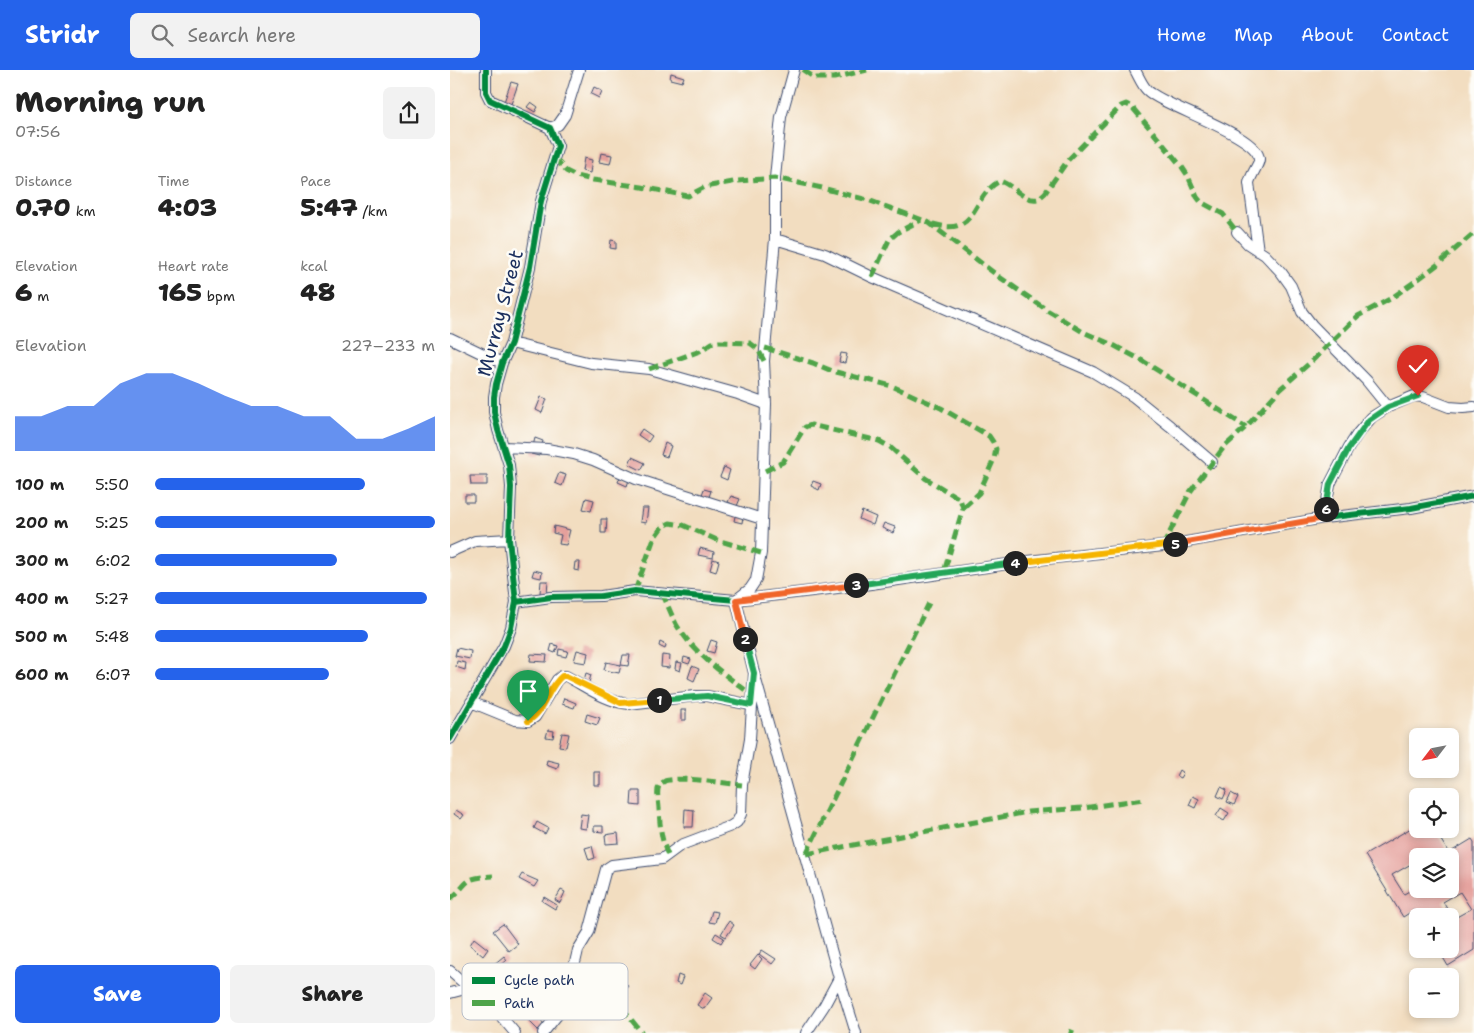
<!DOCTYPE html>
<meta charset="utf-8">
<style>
:root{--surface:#fff;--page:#f2f2f2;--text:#222;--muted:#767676;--accent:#2563eb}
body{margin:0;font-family:"Shantell Sans",sans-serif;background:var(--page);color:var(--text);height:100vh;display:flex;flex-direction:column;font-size:19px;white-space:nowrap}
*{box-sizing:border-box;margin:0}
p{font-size:16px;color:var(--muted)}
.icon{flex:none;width:28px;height:28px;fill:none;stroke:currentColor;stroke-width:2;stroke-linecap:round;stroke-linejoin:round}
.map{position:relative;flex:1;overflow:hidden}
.sheet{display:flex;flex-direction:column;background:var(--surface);width:450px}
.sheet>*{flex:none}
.needle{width:32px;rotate:238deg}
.controls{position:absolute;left:959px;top:658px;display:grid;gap:10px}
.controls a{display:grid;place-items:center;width:50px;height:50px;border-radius:8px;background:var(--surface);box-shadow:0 2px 8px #0003;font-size:25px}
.pin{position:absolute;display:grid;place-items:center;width:42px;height:42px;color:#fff;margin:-51px -21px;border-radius:50% 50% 50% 0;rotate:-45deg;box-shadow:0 0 5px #0007}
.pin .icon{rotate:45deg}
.km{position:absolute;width:25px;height:25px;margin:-12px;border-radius:50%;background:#222;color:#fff;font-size:14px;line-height:25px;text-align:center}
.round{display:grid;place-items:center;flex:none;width:52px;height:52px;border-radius:8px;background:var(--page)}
.summary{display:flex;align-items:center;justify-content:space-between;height:85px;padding:0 15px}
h1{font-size:28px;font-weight:800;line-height:38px}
.figures{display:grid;grid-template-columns:repeat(3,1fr);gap:8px;height:85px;padding:5px 15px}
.figures div{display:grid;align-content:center}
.figures b{font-size:25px;font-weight:800}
.figures small{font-size:14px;font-weight:400}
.figures p{font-size:14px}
.chart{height:140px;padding:10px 15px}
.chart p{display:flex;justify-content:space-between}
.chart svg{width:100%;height:90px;margin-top:5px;fill:var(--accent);opacity:.7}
.primary-button{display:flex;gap:10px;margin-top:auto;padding:10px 15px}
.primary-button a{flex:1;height:58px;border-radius:8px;background:var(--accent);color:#fff;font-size:20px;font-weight:800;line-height:58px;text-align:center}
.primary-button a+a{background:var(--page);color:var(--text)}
ul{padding:0 15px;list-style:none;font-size:16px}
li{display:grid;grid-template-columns:80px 60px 1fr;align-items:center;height:38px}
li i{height:12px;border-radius:6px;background:var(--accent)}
header{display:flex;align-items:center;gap:30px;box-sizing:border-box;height:70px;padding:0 25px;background:var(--accent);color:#fff}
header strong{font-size:24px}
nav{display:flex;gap:28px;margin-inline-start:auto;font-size:18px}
.search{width:350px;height:45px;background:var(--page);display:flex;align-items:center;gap:12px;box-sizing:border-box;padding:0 18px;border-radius:8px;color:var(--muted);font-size:19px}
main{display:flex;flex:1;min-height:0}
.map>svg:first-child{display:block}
.building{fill:#e5a09c;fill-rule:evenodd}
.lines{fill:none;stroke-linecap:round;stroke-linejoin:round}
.street-casing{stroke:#3b496d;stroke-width:12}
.street{stroke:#fff;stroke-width:10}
.quiet{stroke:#4fa44a;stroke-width:5;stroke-dasharray:10 5;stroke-linecap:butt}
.cycleway-casing{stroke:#fdfcf7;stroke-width:9}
.cycleway{stroke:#00873e;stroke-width:6}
.split-1-casing{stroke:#fff;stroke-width:10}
.split-2-casing{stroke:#fff;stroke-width:10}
.split-3-casing{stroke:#fff;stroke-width:10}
.split-4-casing{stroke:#fff;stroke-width:10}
.split-5-casing{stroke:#fff;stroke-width:10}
.split-6-casing{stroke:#fff;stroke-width:10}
.split-7-casing{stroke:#fff;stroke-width:10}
.split-1{stroke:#f5b400;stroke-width:6}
.split-2{stroke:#22a559;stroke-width:6}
.split-3{stroke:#f0652b;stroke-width:6}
.split-4{stroke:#22a559;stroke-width:6}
.split-5{stroke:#f5b400;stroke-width:6}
.split-6{stroke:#f0652b;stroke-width:6}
.split-7{stroke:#22a559;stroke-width:6}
.labels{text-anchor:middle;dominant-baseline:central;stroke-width:5;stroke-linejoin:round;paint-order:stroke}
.street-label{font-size:19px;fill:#1b2f5e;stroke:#fdfcf7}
.key{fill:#fdfcf7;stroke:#b9bec9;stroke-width:1}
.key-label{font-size:14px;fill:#1b2f5e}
</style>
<header>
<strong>Stridr</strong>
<div class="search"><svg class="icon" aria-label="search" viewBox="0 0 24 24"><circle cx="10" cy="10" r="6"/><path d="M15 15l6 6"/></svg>Search here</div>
<nav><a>Home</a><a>Map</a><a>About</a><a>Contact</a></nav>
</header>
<main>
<section class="sheet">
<div class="summary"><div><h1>Morning run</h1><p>07:56</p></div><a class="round"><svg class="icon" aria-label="share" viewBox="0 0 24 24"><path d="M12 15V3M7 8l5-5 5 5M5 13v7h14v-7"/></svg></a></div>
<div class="figures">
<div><p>Distance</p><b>0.70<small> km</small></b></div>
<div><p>Time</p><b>4:03</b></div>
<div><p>Pace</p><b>5:47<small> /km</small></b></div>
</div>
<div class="figures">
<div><p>Elevation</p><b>6<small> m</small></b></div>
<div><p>Heart rate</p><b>165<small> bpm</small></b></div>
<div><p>kcal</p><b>48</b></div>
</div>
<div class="chart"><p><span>Elevation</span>227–233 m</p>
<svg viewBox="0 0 160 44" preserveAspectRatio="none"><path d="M0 44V27L10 27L20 22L30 22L40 11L50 6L60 6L70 11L80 17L90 22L100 22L110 27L120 27L130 38L140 38L150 33L160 27V44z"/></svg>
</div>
<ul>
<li><b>100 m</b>5:50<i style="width:75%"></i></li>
<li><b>200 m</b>5:25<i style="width:100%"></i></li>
<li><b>300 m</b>6:02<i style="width:65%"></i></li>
<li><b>400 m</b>5:27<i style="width:97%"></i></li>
<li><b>500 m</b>5:48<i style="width:76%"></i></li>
<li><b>600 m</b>6:07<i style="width:62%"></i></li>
</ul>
<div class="primary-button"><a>Save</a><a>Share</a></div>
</section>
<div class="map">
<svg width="1024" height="963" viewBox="0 0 1024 963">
<rect width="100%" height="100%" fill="#fdfcf7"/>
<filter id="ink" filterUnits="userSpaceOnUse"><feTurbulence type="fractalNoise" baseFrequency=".02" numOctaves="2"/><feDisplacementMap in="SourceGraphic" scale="10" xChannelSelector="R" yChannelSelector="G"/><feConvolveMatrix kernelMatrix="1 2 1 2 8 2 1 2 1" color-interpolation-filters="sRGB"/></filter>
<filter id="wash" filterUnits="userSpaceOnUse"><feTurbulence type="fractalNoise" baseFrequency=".0096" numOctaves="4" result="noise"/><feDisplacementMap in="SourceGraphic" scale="20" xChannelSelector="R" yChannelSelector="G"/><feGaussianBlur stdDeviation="1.12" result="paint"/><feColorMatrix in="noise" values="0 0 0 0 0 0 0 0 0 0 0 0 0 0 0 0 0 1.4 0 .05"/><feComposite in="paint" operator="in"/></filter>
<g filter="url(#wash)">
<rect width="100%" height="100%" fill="#f2ddc0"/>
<g id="blocks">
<path class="building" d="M221,3L234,7L232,12L220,9Z
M61,12L68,14L61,34L54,32Z
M144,17L152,21L149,28L141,24Z
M81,32L88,37L85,42L77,37Z
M151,83L162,85L160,94L149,92Z
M134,88L142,90L140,103L132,101Z
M161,170L166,171V179L160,178Z
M391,283L397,284L395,293L389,292Z
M91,327L97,329L92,343L86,340Z
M192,359L202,366L198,372L188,365Z
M85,368L93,371L89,386L81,384Z
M215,373L221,376L217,387L211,385Z
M182,387L195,393L191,400L179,394Z
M274,397L280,400L277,410L270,407Z
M109,403L116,405L112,416L105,413Z
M20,406H37V415H21Z
M170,407L179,410L177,416L168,412Z
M363,411L371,414L369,420L361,416Z
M254,419L261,421L256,435L249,433Z
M15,425H24V432H15Z
M281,426L290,429L287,436L278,432Z
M136,428L144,430L141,441L133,439Z
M287,437L294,439L292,453L284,451Z
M192,438H198L196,453L190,452Z
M412,441L426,447L423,455L409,449Z
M151,449H157L156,463H151Z
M434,453L445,457L443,463L432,458Z
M104,456L120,460L116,475L109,474L111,465L103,463Z
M250,478L264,482L263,488L248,485Z
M263,489L269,491L266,502L260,500Z
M125,492H130L129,501L124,500Z
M84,500L92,502L91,508L82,506Z
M91,511H98L97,524L90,523Z
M261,570L267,572L264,583L257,581Z
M210,572L216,575L215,579L209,576Z
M102,574L108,576L105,583L100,581Z
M7,578L21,581L20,589L5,586Z
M109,579L118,581L116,587L108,585Z
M127,580L138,583L136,593L124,591Z
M81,584L97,585L96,592L80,591Z
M173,585H180L178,596L171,595Z
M212,585L220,586L219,598L211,597Z
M234,587L241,589L239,594L233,592Z
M7,591L16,593L15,600L6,597Z
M156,592L171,595L169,603L154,600Z
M226,592L232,593L230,601L225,599Z
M242,596L249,599L244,611L238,608Z
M136,603L141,605L138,616L133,614Z
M114,628L126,633L124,638L112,634Z
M231,640H236V650H231Z
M137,644L150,648L147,655L135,651Z
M98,660L104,661L103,668L96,667Z
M112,663L119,664L116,677L109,676Z
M97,690L109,693L107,699L96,695Z
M729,700L733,703L730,708L726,706Z
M144,702H150V715H144Z
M771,717L777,720L773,729L767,726Z
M182,721H190V736L181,735Z
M781,723L788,727L784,735L777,732Z
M743,726L749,729L745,738L739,735Z
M771,738L779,743L774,751L766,746Z
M235,739L244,740L243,757H234Z
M6,740L14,745L11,749L4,744Z
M131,744L138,745L136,759L129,758Z
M87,752L98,758L95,764L84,758Z
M968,754V759H984L999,783L1022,769L1024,772V880L998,896L988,879H1000V846H968L964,840L953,847L915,785ZM968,786H1000V819H968V816L954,824L942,805L961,794L968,805ZM1010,822L1021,839L1003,849L993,832Z
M144,756H153V762L144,761Z
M168,763L169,773L156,774L155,765Z
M142,776L145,788L139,790L135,778Z
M72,804L88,811L84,817L69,809Z
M111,820L115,822L110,833L105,830Z
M94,827L107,835L105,839L92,831Z
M262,841L268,842L265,853L259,852Z
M279,851L284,855L276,867L271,864Z
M53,854L68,874L59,881L43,861Z
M266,863L274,868L271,873L263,868Z
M24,868L38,879L33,886L20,875Z
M312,880L326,889L322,894L309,884Z
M308,885L312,889L305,899L300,895Z
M54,886L57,890L46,900L43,895Z
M228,905L233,907L230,915L226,913Z
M171,910L178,916L167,931L160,925Z
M255,923L262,928L254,939L247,935Z
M85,943L94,954L88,960L78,950Z"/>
</g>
</g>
<g filter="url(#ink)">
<use href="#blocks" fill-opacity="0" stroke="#3b496d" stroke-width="1"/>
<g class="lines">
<g class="street-casing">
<path id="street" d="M685,0C689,7 692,15 697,20C714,37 809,65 809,89C810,93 800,106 799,113L808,181
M100,58L108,55L115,45L129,0
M787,162L798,174L815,185L831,202L841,216L852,242L862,255L917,311L938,337
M325,169L375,184L422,207L643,302L684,327L720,356L762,392
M0,268L52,293
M61,273L141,293L199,299L288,324L316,334
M54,377L97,379L124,384L143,390L186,409L312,449
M874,448L880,414L899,377L908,363L922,347L938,337L964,326L973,327L999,337L1013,338L1024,337
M0,482L25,471L59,469
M286,530L300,519L306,510L311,483L316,334L314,291L325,169V108L331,47L344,0
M286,530L304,603L389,908L406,963
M66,532L101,527L151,526L185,521L286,530L421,514L578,491L713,476L874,448L961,438L1024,426
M21,632L65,650L78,651L85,647L107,610L112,606H116C135,616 156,632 179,634L245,626H257L301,635
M0,669L54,576L61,558L66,532L59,469L61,417L59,395L48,360L44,342V327L46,314L52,293L61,273L80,197L91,131L108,76L100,58L40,30L36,22V0
M0,901L49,944L65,963
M0,923L19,918
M93,963L109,943L121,910L128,880L139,862L156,799L162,795L212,789L231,775L281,756L287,752L291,744L292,715L300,669L304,603
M356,963L374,936L389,908"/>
</g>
<use href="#street" class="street"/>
<path class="quiet" d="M353,0L365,8H384L417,0
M105,88L116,101L126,106L143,110L192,117L238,126L255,117L288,111L325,108L372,118L418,130L478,152L548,206L597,240L633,262L663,275L693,291L796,357
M483,154C529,168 520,126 550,111C563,115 574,132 588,129L595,123L618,90L671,36L676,34L682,37L732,97L738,106L747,127L751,132L773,144L787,162
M422,207L439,170L448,162L471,150
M315,278L363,293L382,301L442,316L491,338L539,366L543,372L546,379L544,389L529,423L513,438
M199,299L250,281L262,273L269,272L300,273L308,279L314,291
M315,401L333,392L355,357L361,355L429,371L440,377L475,408L510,429L513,438L494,502
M713,476L740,422L774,377L796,357L830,319L862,291L908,246L940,229L967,210L987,195L1024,163
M185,521L204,468L212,457L220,453L233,455L267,470L311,483
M212,523C217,533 221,544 226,554C245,585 274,604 302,625
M356,784L578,742L633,738L694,729
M356,784L479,533
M218,785C211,770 210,756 209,739C209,733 206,722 209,716C211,713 215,710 219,710C239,707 271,713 292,715
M0,829C21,812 11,808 43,806
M172,938L192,963
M619,961L624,963"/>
<g class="cycleway-casing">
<path id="cycleway" d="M66,532L101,527L151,526L185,521L286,530L421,514L578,491L713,476L874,448L961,438L1024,426
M0,669L54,576L61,558L66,532L59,469L61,417L59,395L48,360L44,342V327L46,314L52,293L61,273L80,197L91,131L108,76L100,58L40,30L36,22V0"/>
</g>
<use href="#cycleway" class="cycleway"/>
</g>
</g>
<g class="lines" filter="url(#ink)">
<g class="split-1-casing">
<path id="split-1" d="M78,651C95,642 97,618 112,606H116L171,633L209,630"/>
</g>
<g class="split-2-casing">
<path id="split-2" d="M209,630L257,626L301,635L304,603L295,569"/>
</g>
<g class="split-3-casing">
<path id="split-3" d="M295,569L286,530L406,515"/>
</g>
<g class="split-4-casing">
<path id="split-4" d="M406,515L565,493"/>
</g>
<g class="split-5-casing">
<path id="split-5" d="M565,493L725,474"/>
</g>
<g class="split-6-casing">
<path id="split-6" d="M725,474L874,448L876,439"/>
</g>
<g class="split-7-casing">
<path id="split-7" d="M876,439L880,414L899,378L919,350L938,337L968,326"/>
</g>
<use href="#split-1" class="split-1"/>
<use href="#split-2" class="split-2"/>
<use href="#split-3" class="split-3"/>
<use href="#split-4" class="split-4"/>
<use href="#split-5" class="split-5"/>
<use href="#split-6" class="split-6"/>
<use href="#split-7" class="split-7"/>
</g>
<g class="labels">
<g class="street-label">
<text transform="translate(50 243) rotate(-75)">Murray Street</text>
</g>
</g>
<rect x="12" y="893" width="166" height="57" rx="8" class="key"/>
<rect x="22" y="907" width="23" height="7" fill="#00873e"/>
<rect x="22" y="930" width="23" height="6" fill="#4fa44a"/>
<g class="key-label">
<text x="54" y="915">Cycle path</text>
<text x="54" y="938">Path</text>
</g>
</svg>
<div class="controls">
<a><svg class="needle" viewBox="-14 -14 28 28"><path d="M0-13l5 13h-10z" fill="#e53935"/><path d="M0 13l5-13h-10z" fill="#767676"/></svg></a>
<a><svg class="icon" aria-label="locate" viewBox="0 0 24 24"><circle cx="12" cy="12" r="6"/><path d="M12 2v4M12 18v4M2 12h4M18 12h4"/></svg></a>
<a><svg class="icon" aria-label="layers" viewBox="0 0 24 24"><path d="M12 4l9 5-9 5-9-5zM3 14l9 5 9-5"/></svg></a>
<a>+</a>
<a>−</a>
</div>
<div class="pin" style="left:78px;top:651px;background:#1e9e55"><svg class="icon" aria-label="arrive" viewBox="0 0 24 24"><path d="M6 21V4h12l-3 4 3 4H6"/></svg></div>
<div class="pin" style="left:968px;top:326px;background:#d93025"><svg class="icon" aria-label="check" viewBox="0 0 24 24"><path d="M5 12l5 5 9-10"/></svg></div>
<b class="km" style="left:209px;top:630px">1</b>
<b class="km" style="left:295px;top:569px">2</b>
<b class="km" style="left:406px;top:515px">3</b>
<b class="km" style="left:565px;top:493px">4</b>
<b class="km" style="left:725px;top:474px">5</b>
<b class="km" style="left:876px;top:439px">6</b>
</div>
</main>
